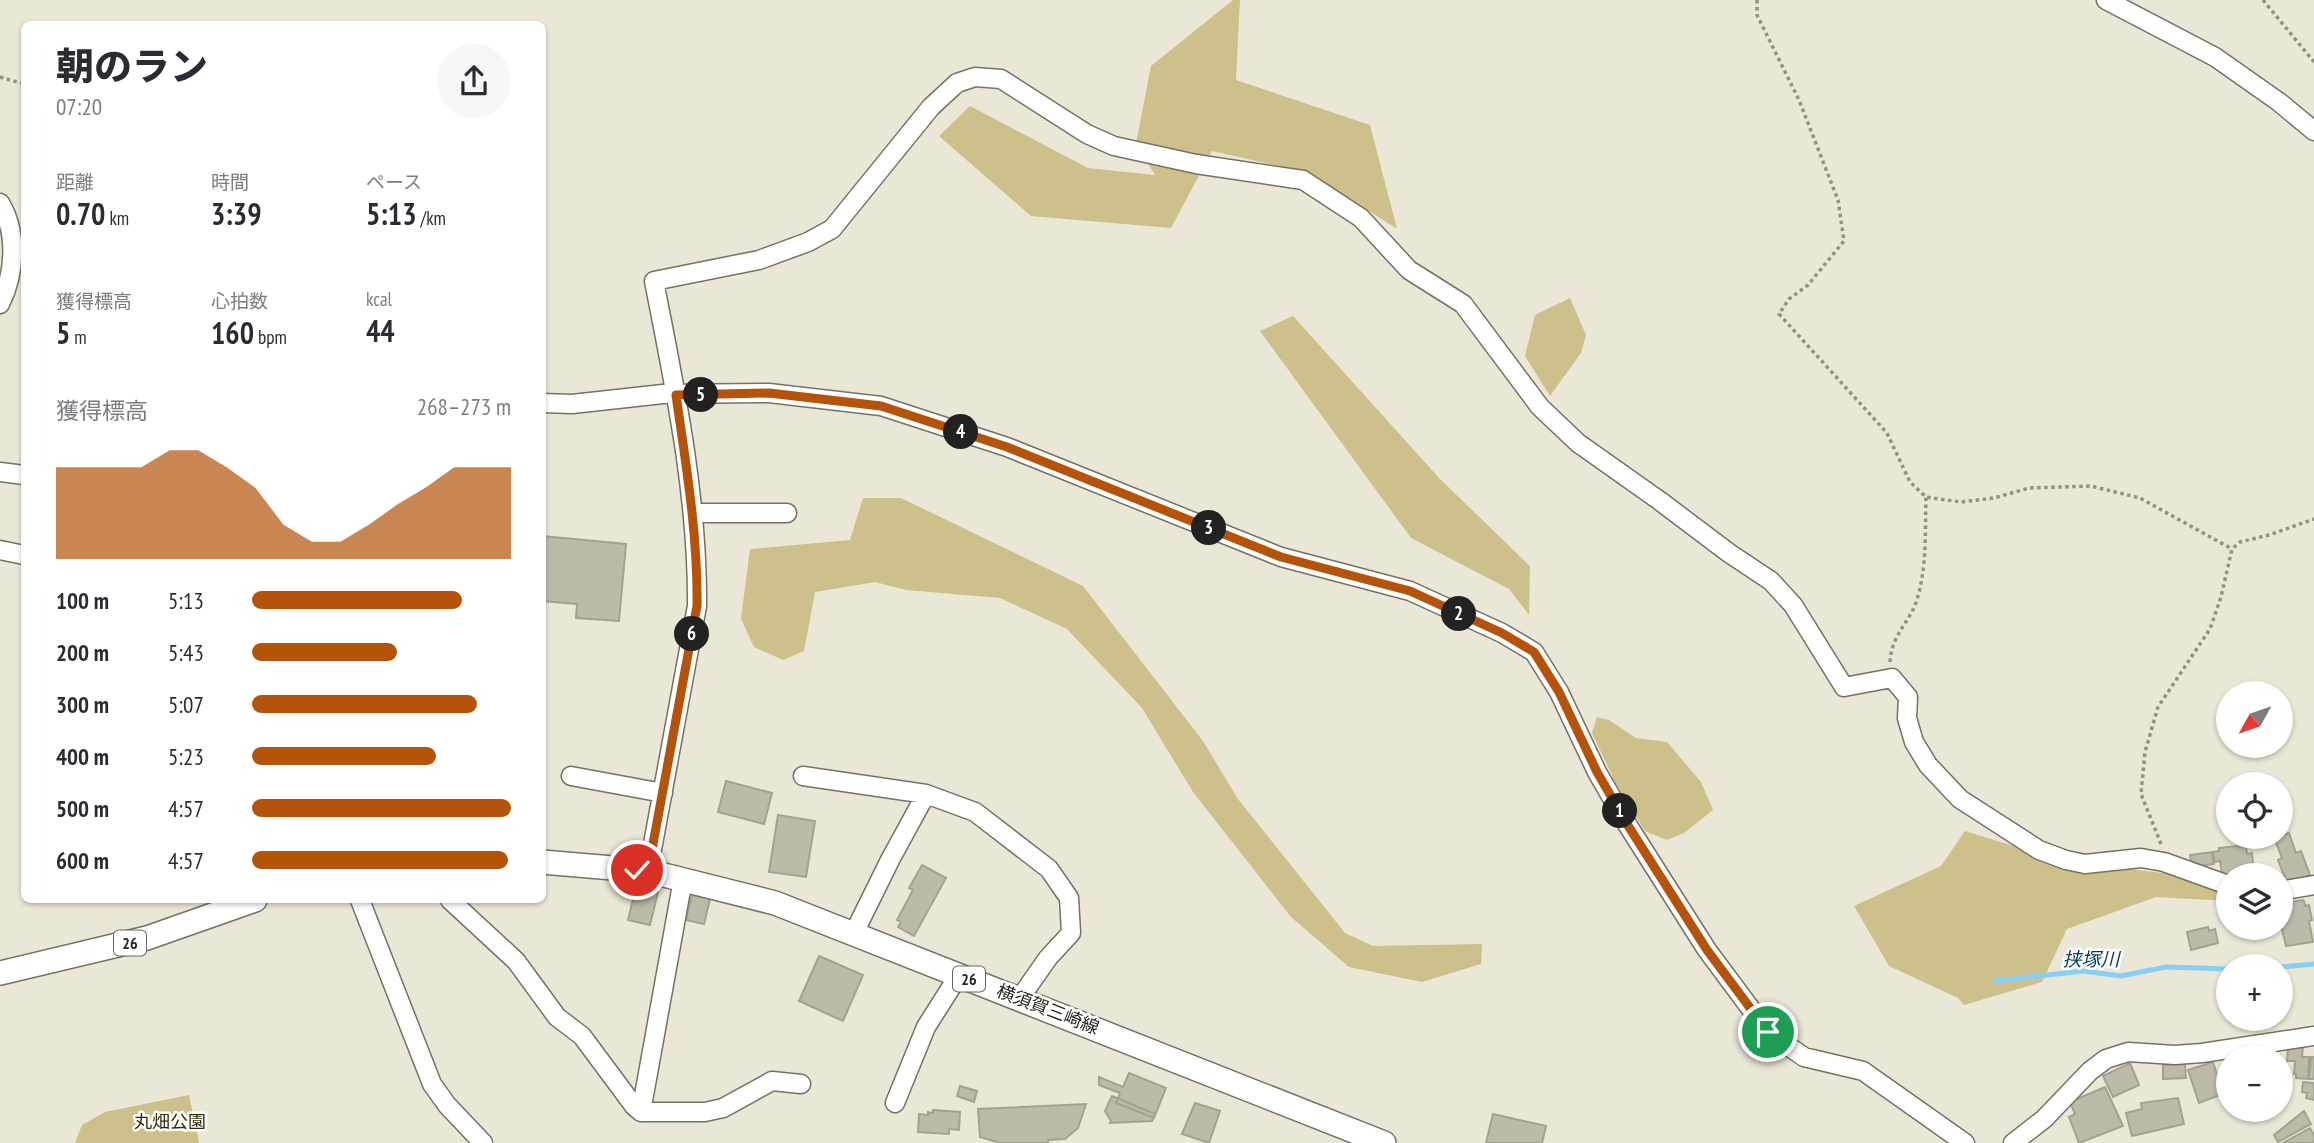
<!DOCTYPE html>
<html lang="ja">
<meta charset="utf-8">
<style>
:root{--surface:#fff;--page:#f7f7f7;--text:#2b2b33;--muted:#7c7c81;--accent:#b45309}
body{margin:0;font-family:"PT Sans Narrow","Noto Sans JP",sans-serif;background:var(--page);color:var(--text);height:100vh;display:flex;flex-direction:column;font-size:26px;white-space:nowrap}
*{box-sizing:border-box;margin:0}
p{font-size:23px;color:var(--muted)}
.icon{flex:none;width:38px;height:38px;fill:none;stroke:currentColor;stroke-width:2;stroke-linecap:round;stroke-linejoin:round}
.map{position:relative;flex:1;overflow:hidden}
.sheet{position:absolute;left:21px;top:21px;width:525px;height:882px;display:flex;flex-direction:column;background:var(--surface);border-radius:10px;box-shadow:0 2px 5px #0004}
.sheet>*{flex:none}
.needle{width:46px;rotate:230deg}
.buttons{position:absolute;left:2216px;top:681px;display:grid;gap:14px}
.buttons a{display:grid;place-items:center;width:77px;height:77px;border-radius:50%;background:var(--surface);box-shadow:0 2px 5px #0004;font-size:35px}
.pin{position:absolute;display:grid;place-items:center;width:60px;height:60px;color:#fff;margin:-30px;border:4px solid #fff;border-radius:50%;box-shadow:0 2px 7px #0007}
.km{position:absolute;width:35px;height:35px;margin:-18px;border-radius:50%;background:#222;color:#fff;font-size:19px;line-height:35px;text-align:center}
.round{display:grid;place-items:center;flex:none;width:74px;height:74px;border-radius:37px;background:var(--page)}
.head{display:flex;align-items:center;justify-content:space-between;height:119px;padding:0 35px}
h1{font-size:38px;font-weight:800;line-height:52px}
.metrics{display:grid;grid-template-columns:repeat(3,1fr);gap:10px;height:119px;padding:7px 35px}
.metrics div{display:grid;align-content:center}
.metrics b{font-size:30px;font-weight:800}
.metrics small{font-size:19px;font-weight:400}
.metrics p{font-size:19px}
.chart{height:196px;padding:14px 35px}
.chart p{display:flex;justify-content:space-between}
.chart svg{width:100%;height:126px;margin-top:7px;fill:var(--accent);opacity:.7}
ul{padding:0 35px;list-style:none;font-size:23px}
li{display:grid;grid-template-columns:112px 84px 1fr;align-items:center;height:52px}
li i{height:18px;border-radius:9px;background:var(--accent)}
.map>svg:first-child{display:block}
.green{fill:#cdc08a}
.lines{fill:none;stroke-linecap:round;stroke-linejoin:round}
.stream{stroke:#88cef7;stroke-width:5}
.building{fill:#bebaa9;stroke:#a5a191;stroke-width:2}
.minor-casing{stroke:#757263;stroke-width:21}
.major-casing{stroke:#757263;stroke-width:26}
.path{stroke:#939084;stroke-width:3.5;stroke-dasharray:3.5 3.5;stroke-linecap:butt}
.minor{stroke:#fff;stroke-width:18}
.major{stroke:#fff;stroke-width:23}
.route-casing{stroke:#fff;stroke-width:14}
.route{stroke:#b45309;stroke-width:9}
.labels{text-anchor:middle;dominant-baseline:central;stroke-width:5;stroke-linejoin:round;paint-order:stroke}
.shield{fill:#fff;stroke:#666661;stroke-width:2}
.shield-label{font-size:16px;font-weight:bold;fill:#25241d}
.street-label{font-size:18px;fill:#25241d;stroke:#fff}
.park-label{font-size:18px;fill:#322a0b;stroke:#fff}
.water-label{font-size:19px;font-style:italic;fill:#013e59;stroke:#fff}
</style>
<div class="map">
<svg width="2314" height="1143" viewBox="0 0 2314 1143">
<rect width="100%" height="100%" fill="#ebe7d6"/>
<path class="green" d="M1233,0H1240L1236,80L1370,125L1397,229L1310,173L1212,151L1171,228L1031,216L939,136L970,106L1088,168L1155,175L1136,144L1151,66Z
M1570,298L1586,335L1581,353L1550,396L1525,356L1535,315Z
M1293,316L1440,479L1530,566L1529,615L1509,589L1411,538L1260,331Z
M863,498H901L1083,586L1203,741L1238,799L1345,933L1373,946L1482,944L1481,964L1422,982L1349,967L1291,917L1193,792L1142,708L1067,629L1000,598L906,590L875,582L815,592L804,651L783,660L754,647L741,619L750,549L850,540Z
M1597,717L1609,720L1636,738L1667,742L1701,782L1713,810L1684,833L1667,840L1645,831L1615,782L1592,733Z
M1965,831L2062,861L2205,878L2228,887V901L2156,897L2067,929L2042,982L1964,1005L1958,998L1889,966L1854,906L1941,866Z
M189,1095L199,1143H75L82,1125L105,1112Z"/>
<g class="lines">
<path class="stream" d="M2280,967L2314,964
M1995,981L2083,971L2121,976L2166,967L2228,969"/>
</g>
<path class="building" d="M542,536L626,544L619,621L576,618L577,604L542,601Z
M726,781L772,793L764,824L718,812Z
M778,815L815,821L806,877L769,872Z
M2289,833L2296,853L2301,851L2310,875L2287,883L2278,860L2282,858L2274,838Z
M2238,846L2239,847L2246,846L2247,854L2252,853L2254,875L2222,874L2220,861L2214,862L2213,852L2219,851V848Z
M2212,852L2214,864L2192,867L2190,855Z
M922,865L946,878L914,936L898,927L901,922L897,920L913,890L909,888Z
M636,887L658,892L650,925L628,920Z
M692,895L710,899L704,924L686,920Z
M2302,900L2304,901L2305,906L2309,905L2312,920L2309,921L2313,942L2286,946L2280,921V904Z
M2208,927L2209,931L2215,929L2218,943L2191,950L2187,932Z
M819,956L863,975L843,1021L799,1001Z
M2288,1046L2303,1047L2302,1057H2309L2308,1079L2296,1078V1074H2294L2295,1061H2287Z
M2311,1057H2314V1079H2309Z
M2213,1062L2223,1094L2199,1103L2188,1070Z
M2130,1063L2139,1085L2113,1097L2103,1076Z
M2185,1064L2186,1078L2163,1079V1065Z
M1129,1073L1166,1088L1154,1118L1116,1103L1120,1093L1099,1085V1077L1123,1087Z
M2303,1082L2314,1083V1100L2306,1098L2307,1093L2302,1092Z
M960,1086L977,1091L974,1102L957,1096Z
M2105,1087L2123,1126L2079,1143L2069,1117L2075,1114L2070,1102Z
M1112,1096L1155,1114L1152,1121L1110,1123L1111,1121L1105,1111Z
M2178,1098L2184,1124L2132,1136L2126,1113L2142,1109L2141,1103Z
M1195,1103L1220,1111L1209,1143L1182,1134Z
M1086,1104L1078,1128L1065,1139L1048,1140V1143H1000L980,1137L978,1109Z
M933,1110L960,1112L959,1130L949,1129V1134L918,1132L919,1114L928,1115V1112L933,1113Z
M2304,1111L2311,1124L2278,1142L2274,1135Z
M1493,1114L1546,1126L1542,1143H1486Z
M2310,1128L2314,1135V1143H2283Z"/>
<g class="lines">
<g class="minor-casing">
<path id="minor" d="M2106,0L2215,57L2279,102L2314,131
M0,203C18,233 15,274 0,304
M542,403L572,404L663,394L769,393L881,406L1007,447L1281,557L1410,591L1502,633L1534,652L1559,692L1597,772L1627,824L1707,950L1768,1032L1804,1057L1863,1071L1965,1143
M0,472L24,475
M693,513H787
M0,550L24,555
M571,776L663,793
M803,776L926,794L975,812L1049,869L1069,898L1071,933L1048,958L1020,998
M648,871L697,606C698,497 675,388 654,281L759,260L808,242L832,229L931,107L957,83L975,77L1001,79L1087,134L1114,146L1196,164L1303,180L1361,218L1409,270L1463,304L1540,407L1578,443L1660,501L1729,553L1771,581L1793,605L1844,687L1892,678L1908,697L1907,718L1914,742L1928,765L1960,799L2039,850L2066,860L2085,864L2141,858L2164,862L2228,885
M2280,891L2314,885
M360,900L432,1084L447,1105L483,1143
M450,900L516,961L557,1017L582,1036L634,1106L641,1112H705L723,1108L772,1081L801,1084
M854,933L890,860L926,794
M895,1103L926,1027L959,975
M641,1112L683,879
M2013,1143L2044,1119L2090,1071L2106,1059L2128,1052L2175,1055L2202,1053L2314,1036"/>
</g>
<g class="major-casing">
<path id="major" d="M542,862L648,871L775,903L1384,1143
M0,973L147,938L255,900"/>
</g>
<path class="path" d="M1757,0V15L1799,100L1838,200L1844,241L1808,285L1789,299L1779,314L1887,433L1910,482L1926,497L1961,502L1994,498L2029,488L2091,486L2140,498L2232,549
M2263,0L2314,62
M0,77L24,84
M1890,662C1892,632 1912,621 1918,596C1927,564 1925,530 1926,497
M2161,844L2141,794L2145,752L2158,707L2210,629L2221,597L2232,549L2240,542L2269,535L2314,519"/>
<use href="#minor" class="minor"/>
<use href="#major" class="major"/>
</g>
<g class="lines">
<g class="route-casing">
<path id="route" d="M637,870L648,871L697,606C698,535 686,465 676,395L769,393L881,406L1007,447L1281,557L1410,591L1502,633L1534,652L1559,692L1597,772L1627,824L1707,950L1768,1032"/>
</g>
<use href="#route" class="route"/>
</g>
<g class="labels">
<g class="shield">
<rect x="114" y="930.5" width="32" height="25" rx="5"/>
<rect x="953" y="966.5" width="32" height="25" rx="5"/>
</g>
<g class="shield-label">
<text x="130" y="943">26</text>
<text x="969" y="979">26</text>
</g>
<g class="street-label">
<text transform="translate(1048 1009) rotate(21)">横須賀三崎線</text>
</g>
<g class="park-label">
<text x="170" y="1121">丸畑公園</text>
</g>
<g class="water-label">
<text x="2091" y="959">挟塚川</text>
</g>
</g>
</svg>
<div class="buttons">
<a><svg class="needle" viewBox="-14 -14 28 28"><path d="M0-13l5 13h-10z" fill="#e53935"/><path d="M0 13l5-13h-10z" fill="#7c7c81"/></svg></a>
<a><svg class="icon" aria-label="locate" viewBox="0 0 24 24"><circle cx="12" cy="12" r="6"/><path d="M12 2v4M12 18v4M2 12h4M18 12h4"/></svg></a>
<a><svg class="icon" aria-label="layers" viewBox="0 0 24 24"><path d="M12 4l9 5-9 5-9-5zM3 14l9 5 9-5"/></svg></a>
<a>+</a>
<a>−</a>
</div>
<div class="pin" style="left:1768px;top:1032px;background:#1e9e55"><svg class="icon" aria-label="arrive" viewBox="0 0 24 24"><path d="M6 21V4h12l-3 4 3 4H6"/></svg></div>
<div class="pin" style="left:637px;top:870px;background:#d93025"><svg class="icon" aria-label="check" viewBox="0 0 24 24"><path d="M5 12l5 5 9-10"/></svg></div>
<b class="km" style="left:1620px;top:811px">1</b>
<b class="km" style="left:1459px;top:614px">2</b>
<b class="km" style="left:1209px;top:528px">3</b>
<b class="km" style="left:961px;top:432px">4</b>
<b class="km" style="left:701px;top:395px">5</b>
<b class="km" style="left:692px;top:634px">6</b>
<section class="sheet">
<div class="head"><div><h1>朝のラン</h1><p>07:20</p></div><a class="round"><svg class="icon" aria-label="share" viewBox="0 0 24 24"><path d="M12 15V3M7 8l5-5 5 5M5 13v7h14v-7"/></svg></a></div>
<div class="metrics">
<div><p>距離</p><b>0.70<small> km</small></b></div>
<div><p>時間</p><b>3:39</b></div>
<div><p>ペース</p><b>5:13<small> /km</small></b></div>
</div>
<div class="metrics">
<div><p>獲得標高</p><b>5<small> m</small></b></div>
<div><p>心拍数</p><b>160<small> bpm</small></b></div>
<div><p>kcal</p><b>44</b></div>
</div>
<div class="chart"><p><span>獲得標高</span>268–273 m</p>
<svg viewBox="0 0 160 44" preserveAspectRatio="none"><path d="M0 44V12L10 12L20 12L30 12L40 6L50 6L60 12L70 19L80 32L90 38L100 38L110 32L120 25L130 19L140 12L150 12L160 12V44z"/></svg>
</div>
<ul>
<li><b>100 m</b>5:13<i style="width:81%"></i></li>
<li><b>200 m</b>5:43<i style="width:56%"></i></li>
<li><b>300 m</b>5:07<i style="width:87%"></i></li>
<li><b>400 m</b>5:23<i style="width:71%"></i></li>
<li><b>500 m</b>4:57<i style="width:100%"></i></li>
<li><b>600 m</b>4:57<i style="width:99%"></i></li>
</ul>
</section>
</div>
